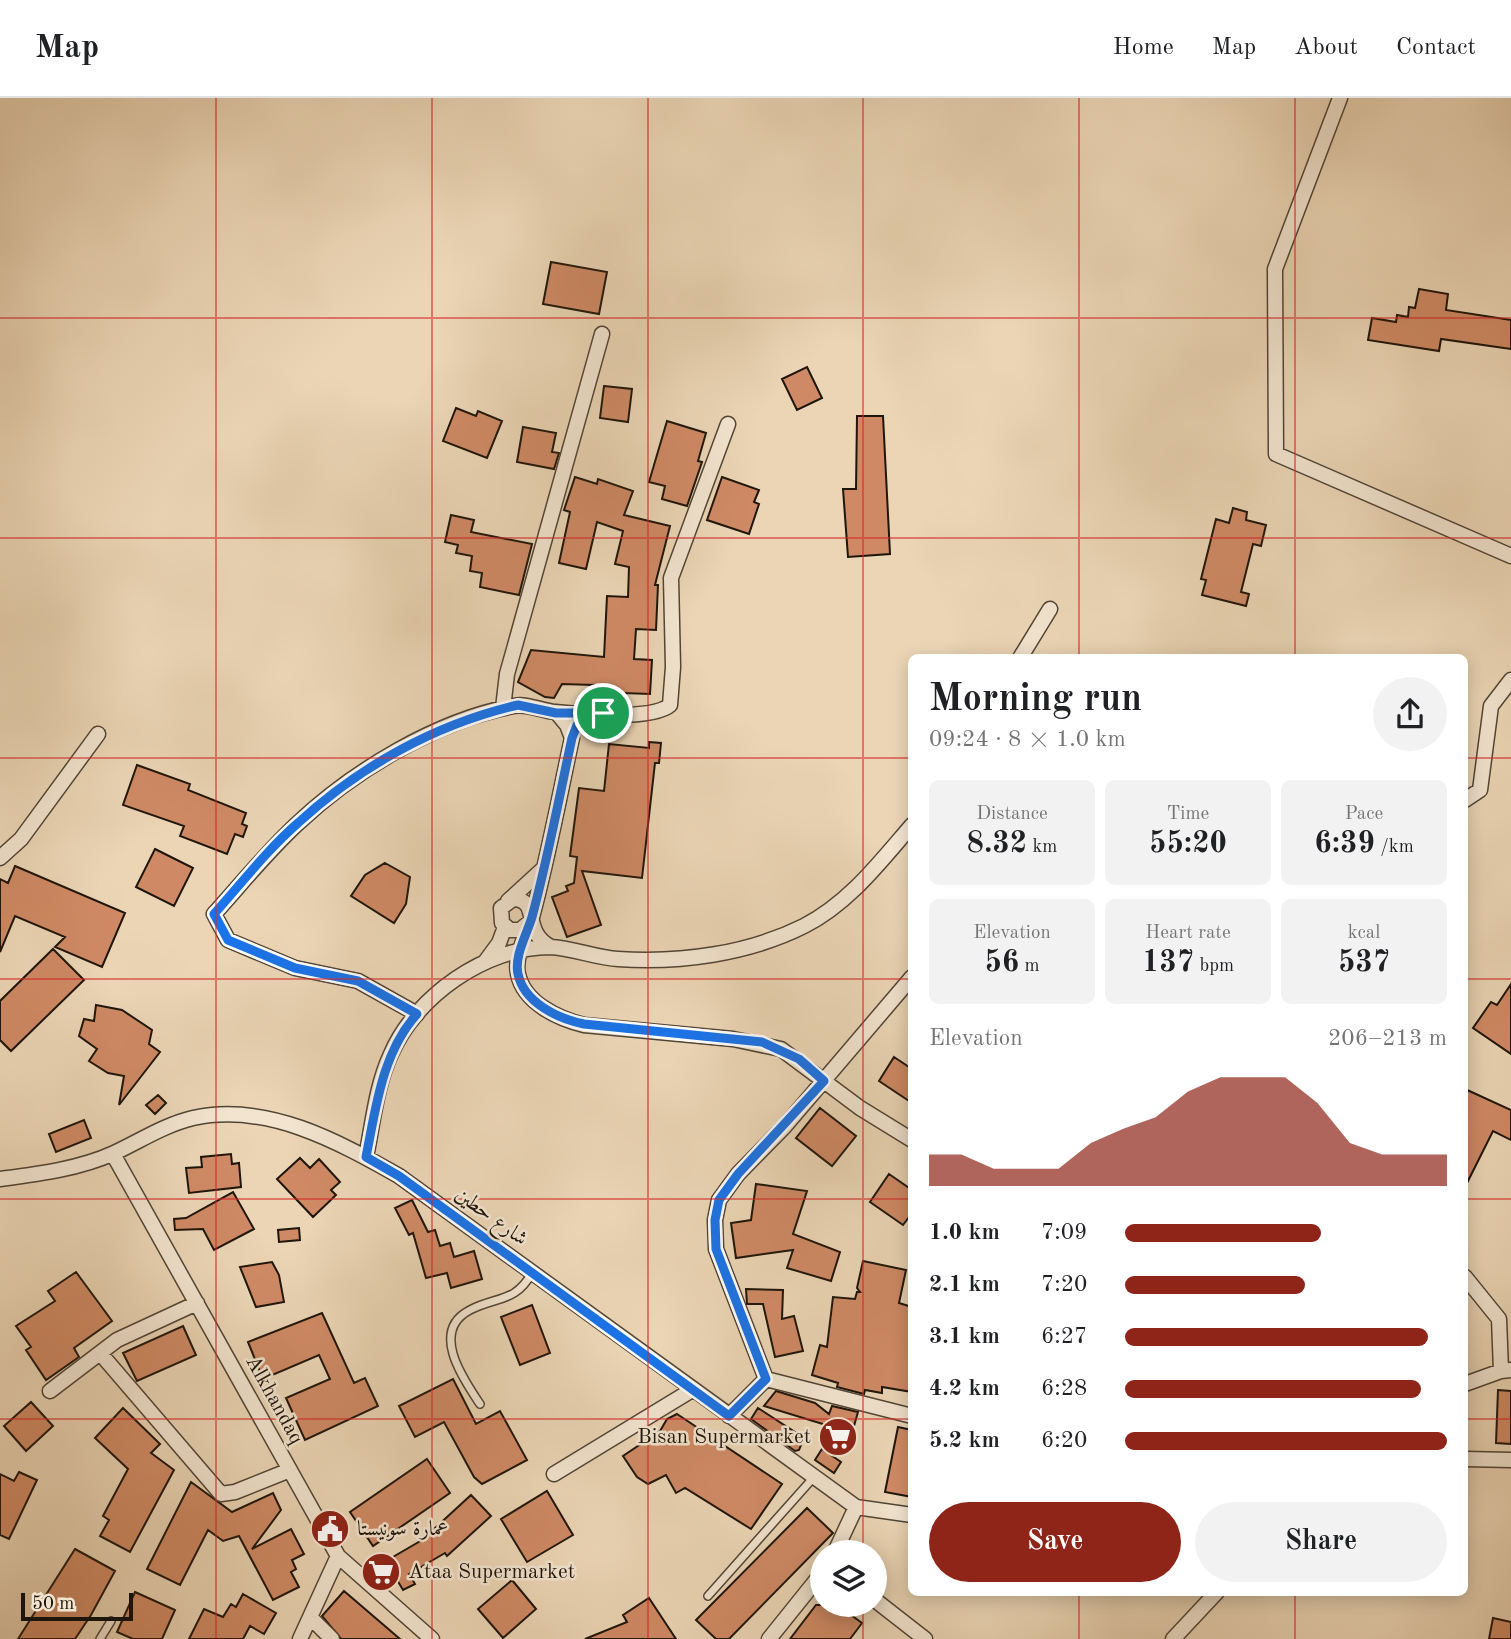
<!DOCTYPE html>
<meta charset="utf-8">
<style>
:root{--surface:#fff;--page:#f2f2f2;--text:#202124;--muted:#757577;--line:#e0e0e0;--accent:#8f2418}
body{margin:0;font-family:"Old Standard TT",Amiri,serif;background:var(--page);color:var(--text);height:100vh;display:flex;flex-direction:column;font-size:26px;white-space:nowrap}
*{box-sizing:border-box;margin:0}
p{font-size:23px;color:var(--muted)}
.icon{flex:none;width:38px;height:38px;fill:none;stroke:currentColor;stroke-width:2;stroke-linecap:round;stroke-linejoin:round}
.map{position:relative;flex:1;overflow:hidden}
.panel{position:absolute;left:908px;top:556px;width:560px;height:942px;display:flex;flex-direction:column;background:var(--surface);border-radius:10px;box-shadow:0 4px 18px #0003}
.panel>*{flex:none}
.buttons{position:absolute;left:810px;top:1442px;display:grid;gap:14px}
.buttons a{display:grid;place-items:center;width:77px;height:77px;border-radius:50%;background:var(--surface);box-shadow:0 4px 18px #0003;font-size:35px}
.scale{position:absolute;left:21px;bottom:18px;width:112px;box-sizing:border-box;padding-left:7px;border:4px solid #1e150b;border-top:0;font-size:19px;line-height:24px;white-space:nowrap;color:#1e150b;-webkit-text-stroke:5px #f2e4cf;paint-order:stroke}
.pin{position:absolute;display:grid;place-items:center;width:60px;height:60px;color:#fff;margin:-30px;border:4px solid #fff;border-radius:50%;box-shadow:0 2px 7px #0007}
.round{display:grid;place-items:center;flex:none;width:74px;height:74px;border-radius:37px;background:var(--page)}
.head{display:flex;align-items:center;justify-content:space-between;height:119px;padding:0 21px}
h1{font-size:38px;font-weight:700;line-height:52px}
.figures{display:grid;grid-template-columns:repeat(3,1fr);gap:10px;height:119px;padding:7px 21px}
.figures div{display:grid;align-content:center;border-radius:10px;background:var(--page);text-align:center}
.figures b{font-size:30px;font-weight:700}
.figures small{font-size:19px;font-weight:400}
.figures p{font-size:19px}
.chart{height:196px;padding:14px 21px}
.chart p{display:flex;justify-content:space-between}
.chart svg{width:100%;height:126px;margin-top:7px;fill:var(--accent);opacity:.7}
.cta{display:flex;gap:14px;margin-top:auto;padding:14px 21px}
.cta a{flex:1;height:80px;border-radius:42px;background:var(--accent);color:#fff;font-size:28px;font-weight:700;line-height:80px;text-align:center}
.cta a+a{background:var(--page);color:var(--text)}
ul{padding:0 21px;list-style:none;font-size:23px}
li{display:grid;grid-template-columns:112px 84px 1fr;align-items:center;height:52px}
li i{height:18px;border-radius:9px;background:var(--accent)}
header{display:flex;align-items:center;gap:42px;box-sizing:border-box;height:98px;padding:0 35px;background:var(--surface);border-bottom:2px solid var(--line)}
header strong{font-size:33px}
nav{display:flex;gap:38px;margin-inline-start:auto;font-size:24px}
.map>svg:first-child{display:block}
.building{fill:#cf8a65;stroke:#1e150b;stroke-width:2}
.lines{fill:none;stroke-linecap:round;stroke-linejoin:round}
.service-casing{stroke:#514536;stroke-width:10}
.minor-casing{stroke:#514536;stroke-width:17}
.service{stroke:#f2e4cf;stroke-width:7}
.minor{stroke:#f2e4cf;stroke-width:14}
.route-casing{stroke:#fff;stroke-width:14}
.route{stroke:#1a73e8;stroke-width:9}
.grid{fill:none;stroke:#d62828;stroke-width:2;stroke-opacity:0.55}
.labels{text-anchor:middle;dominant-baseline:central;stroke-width:5;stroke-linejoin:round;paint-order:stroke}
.street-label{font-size:21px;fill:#1e150b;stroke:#f2e4cf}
.poi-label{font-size:21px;fill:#1e150b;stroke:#f2e4cf;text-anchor:start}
</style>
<header>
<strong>Map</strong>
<nav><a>Home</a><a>Map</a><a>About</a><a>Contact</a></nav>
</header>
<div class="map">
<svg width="1511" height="1541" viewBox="0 0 1511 1541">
<rect width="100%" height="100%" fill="#ebd5b5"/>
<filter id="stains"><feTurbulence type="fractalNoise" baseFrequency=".00286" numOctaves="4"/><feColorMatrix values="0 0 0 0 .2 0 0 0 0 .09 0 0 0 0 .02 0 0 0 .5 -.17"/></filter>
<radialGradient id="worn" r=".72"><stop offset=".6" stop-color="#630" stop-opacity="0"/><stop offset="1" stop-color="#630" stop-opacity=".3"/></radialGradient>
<path class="building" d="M551,164L607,174L599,216L543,206Z
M1419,191L1448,196L1446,212L1511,222V251L1441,241L1439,253L1368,242L1372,220L1396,224L1397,217L1408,219L1409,209L1415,210Z
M807,269L822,300L797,312L782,281Z
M604,288L632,291L628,324L600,320Z
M456,310L476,318L478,313L502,323L487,360L443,343Z
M857,318H883L890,456L848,459L843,391H856Z
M667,323L706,335L698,363L702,364L687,408L662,401L665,388L649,384Z
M523,329L556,335L552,354L559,355L554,371L517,364Z
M575,379L597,386L598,381L633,393L624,417L670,428L655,487H658L656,532L636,531L634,561L652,562L650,596L594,594V587L562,586L554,600L545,599L518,584L531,552L604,559L607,498L628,499L629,469L615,466L623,433L597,424L586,471L559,465L570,414L564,412Z
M722,379L759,392L754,404L759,406L749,436L707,422Z
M1233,410L1247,414L1246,422L1266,427L1261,448L1253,446L1241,494L1249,496L1246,508L1202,497L1206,482L1201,481L1216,421L1229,425Z
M451,417L474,422L471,434L532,446L519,497L480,489L482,475L470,473L472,458L456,455L458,447L445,444Z
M649,644L661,645L659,665H655L642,780L582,773L601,827L567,839L552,799L568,793L566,788L574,785L577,759L570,758L579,690L604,693L609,646L649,650Z
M137,667L190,686L188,692L246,715L242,726L247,728L243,739L235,736L227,756L180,738L184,728L123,707Z
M155,751L193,770L174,808L136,789Z
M385,765L410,779L406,806L394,825L351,798L365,777Z
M15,768L125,815L102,869L55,849L65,839L15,818L0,854V781L8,785Z
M53,851L84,882L11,953L0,942V903Z
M1511,886V956L1473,930L1491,904L1497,907Z
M96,907L122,912L152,932L149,946L160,954L119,1007L124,978L108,975L89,963L97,951L79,938L84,921L94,923Z
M894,959L912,971V1005L879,983Z
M1465,991L1511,1012V1042L1493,1033L1465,1089Z
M158,997L166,1005L155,1016L146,1007Z
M820,1010L856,1038L832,1068L796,1040Z
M84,1022L91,1040L56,1054L49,1036Z
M231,1056L232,1066L239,1065L241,1089L189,1095L186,1070L202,1069L201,1059Z
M300,1060L310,1070L319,1061L340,1084L331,1092L336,1097L313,1119L277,1081Z
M889,1076L912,1092V1115L903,1127L870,1104Z
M756,1086L807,1093L793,1136L840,1154L831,1183L787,1170L793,1152L736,1160L731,1125L751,1122Z
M233,1094L254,1131L214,1152L203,1131L175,1132L174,1121L186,1120Z
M412,1102L428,1134L435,1132L440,1148L450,1145L454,1159L474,1153L482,1181L451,1190L447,1175L426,1180L413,1135L409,1137L395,1110Z
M299,1130L300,1142L279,1144L278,1132Z
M863,1163L906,1172L899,1205L912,1209V1294L882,1289V1295L865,1292L864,1296L837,1289L838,1285L812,1277L820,1247L827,1249L833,1199L855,1201L857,1194H860L857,1190Z
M272,1164L279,1177L284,1204L256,1209L240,1169Z
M76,1174L112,1223L74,1250L79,1259L46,1282L26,1252L31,1249L16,1228L55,1203L48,1193Z
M746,1191L783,1192L782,1221L794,1218L803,1253L775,1259L763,1206H747Z
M532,1207L550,1255L520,1267L501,1219Z
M322,1215L354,1285L365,1280L378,1308L305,1342L286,1300L330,1281L319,1257L263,1281L248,1244Z
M183,1228L196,1257L137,1283L123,1255Z
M453,1281L476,1326L500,1313L527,1362L482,1386L474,1379L444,1324L415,1339L399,1308Z
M1498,1292L1511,1293V1346L1496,1345Z
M776,1293L815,1305L829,1316L832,1308L858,1314L852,1335L764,1308Z
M31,1304L53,1328L26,1353L4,1328Z
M123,1310L160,1346L151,1355L174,1372L130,1454L100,1438L109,1422L103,1418L128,1371L95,1340Z
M758,1310L804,1340L799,1352L795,1353L751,1321Z
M677,1316L782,1386L751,1431L685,1390L676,1395L666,1377L648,1386L637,1379L623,1358L660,1333L667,1321Z
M898,1329L912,1332V1399L885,1394Z
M822,1351L841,1364L834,1375L815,1362Z
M427,1361L450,1395L373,1448L350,1414Z
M19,1374L37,1382L9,1441L0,1437V1376L14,1383Z
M191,1384L232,1414L273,1395L281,1412L252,1451L291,1431L304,1456L292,1462L296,1471L291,1474L299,1489L273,1502L239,1438L223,1443L208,1432L180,1487L147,1471Z
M547,1393L573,1437L527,1464L501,1421Z
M471,1397L491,1418L447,1458L445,1455L409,1476L415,1486L403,1492L386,1463L422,1442Z
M807,1410L833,1435L729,1541H716L696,1522Z
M75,1451L115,1473L91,1517L75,1541H18Z
M512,1482L536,1511L503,1540L478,1511Z
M344,1493L400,1541H341L322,1518Z
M135,1494L175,1512L162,1541H133L117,1534Z
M243,1496L276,1515L264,1536L250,1528L243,1541H189L204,1511L223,1519L231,1506L236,1509Z
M649,1500L676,1541H585L627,1524L623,1517Z
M816,1507H837L862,1525L850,1541H790Z
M1493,1520L1511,1524V1541H1489Z"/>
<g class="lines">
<g class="service-casing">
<path id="service" d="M480,1306C464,1282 429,1233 470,1212C497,1198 515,1205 532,1175
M708,1498L814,1379
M100,1541L111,1523"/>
</g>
<g class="minor-casing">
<path id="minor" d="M1340,0L1275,171L1276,356L1511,458
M1020,560L1050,511
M503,610L507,576L602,236
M557,615L567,627L572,640C559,700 548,760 532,819C527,836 514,858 518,876C524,905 559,921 584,927L733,941L781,951L860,1010L912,1042
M1465,702L1480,692L1491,608L1511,582
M0,760L21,741L98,636
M508,803L543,771
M531,823L520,832H510L502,825L501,810L513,801C542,802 520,833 551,849
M485,864L499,845L505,829
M417,916L358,883L295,870L228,842L214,816C241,786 267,754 297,726C353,673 437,622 514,608C527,605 542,613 555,614C580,617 653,622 670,607L673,569L671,480L728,326
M113,1056L338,1458L432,1541
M366,1059C373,1025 376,988 391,956C416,898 486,849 550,849C573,850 596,860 618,861C681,865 748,856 804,828C849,805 880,764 912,727
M0,1081C38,1076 79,1071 114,1055C140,1043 164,1027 193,1020C267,1004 337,1043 399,1078L856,1409L912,1417
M1465,1179L1499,1221L1501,1273
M100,1255L221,1396L235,1394L290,1372
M766,1281L716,1151L715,1122L719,1102L738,1076L785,1028L912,879
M1465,1286L1501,1273L1511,1272
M50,1293L117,1242L197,1205
M729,1318L766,1281L912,1318
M1465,1361L1511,1362
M554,1376L692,1292
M835,1454L856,1409
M875,1502L925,1541
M310,1519L332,1541
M300,1541L338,1458
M769,1541L822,1475
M1173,1541L1217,1494"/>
</g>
<use href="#service" class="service"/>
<use href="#minor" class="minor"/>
</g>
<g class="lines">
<g class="route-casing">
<path id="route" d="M518,607L556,615H603L577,627L572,640C559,700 548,760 532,819C527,836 514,858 518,876C524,905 559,921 584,926L762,944L799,961L824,983L738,1076L719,1102L715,1122L716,1151L766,1281L729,1318L399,1078L366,1059C376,1009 382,955 417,916L358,883L295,870L228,842L214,816C241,786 267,752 298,725C360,668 436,626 518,607Z"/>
</g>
<use href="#route" class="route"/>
</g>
<path class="grid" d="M216,0V1541M432,0V1541M648,0V1541M863,0V1454M1079,0V560M1295,0V560M0,220H1511M0,440H1511M0,660H912M1465,660H1511M0,881H912M1465,881H1511M0,1101H912M1465,1101H1511M0,1321H912M1465,1321H1511M1079,1494V1541M1295,1494V1541M863,1507V1541"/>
<defs>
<g id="supermarket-disc" transform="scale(2.0125)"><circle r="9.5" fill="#8f2418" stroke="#f2e4cf"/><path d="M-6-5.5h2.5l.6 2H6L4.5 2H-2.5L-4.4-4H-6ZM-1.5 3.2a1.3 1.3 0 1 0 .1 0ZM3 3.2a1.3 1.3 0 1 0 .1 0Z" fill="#fff"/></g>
<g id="civic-disc" transform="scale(2.0125)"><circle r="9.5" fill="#8f2418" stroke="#f2e4cf"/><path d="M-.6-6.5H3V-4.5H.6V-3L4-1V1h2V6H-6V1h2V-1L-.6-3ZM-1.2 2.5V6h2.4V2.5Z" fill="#fff"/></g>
</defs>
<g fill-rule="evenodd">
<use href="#supermarket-disc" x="838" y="1339"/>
<use href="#civic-disc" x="330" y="1431"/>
<use href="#supermarket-disc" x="381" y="1474"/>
</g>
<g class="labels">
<g class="street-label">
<text transform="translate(491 1119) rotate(36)">شارع حطين</text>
<text transform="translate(274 1302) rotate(61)">Alkhandaq</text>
</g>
<g class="poi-label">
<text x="811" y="1339" text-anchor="end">Bisan Supermarket</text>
<text x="357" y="1431">عمارة سونيستا</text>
<text x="408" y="1474">Ataa Supermarket</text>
</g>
</g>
<rect width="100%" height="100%" filter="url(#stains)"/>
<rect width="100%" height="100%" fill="url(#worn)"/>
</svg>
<div class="buttons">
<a><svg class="icon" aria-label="layers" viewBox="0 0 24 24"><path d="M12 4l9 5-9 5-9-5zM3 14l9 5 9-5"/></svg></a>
</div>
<div class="scale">50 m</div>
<div class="pin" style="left:603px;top:615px;background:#1e9e55"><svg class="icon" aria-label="arrive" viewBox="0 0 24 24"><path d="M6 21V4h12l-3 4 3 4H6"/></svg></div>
<section class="panel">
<div class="head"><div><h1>Morning run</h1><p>09:24 · 8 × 1.0 km</p></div><a class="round"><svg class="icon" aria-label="share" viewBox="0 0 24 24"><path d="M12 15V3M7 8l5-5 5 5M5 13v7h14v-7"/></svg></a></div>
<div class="figures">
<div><p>Distance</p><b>8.32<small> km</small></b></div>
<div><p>Time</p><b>55:20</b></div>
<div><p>Pace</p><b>6:39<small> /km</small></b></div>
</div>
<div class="figures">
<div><p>Elevation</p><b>56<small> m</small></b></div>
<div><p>Heart rate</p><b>137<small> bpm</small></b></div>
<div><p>kcal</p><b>537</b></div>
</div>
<div class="chart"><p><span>Elevation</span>206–213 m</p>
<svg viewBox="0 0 160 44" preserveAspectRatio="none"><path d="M0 44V33L10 33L20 38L30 38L40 38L50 29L60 24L70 20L80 11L90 6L100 6L110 6L120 15L130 29L140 33L150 33L160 33V44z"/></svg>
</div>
<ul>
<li><b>1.0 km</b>7:09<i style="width:61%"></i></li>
<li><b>2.1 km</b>7:20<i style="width:56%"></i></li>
<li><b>3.1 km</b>6:27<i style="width:94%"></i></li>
<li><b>4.2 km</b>6:28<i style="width:92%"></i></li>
<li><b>5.2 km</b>6:20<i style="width:100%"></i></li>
</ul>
<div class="cta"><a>Save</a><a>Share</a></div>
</section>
</div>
